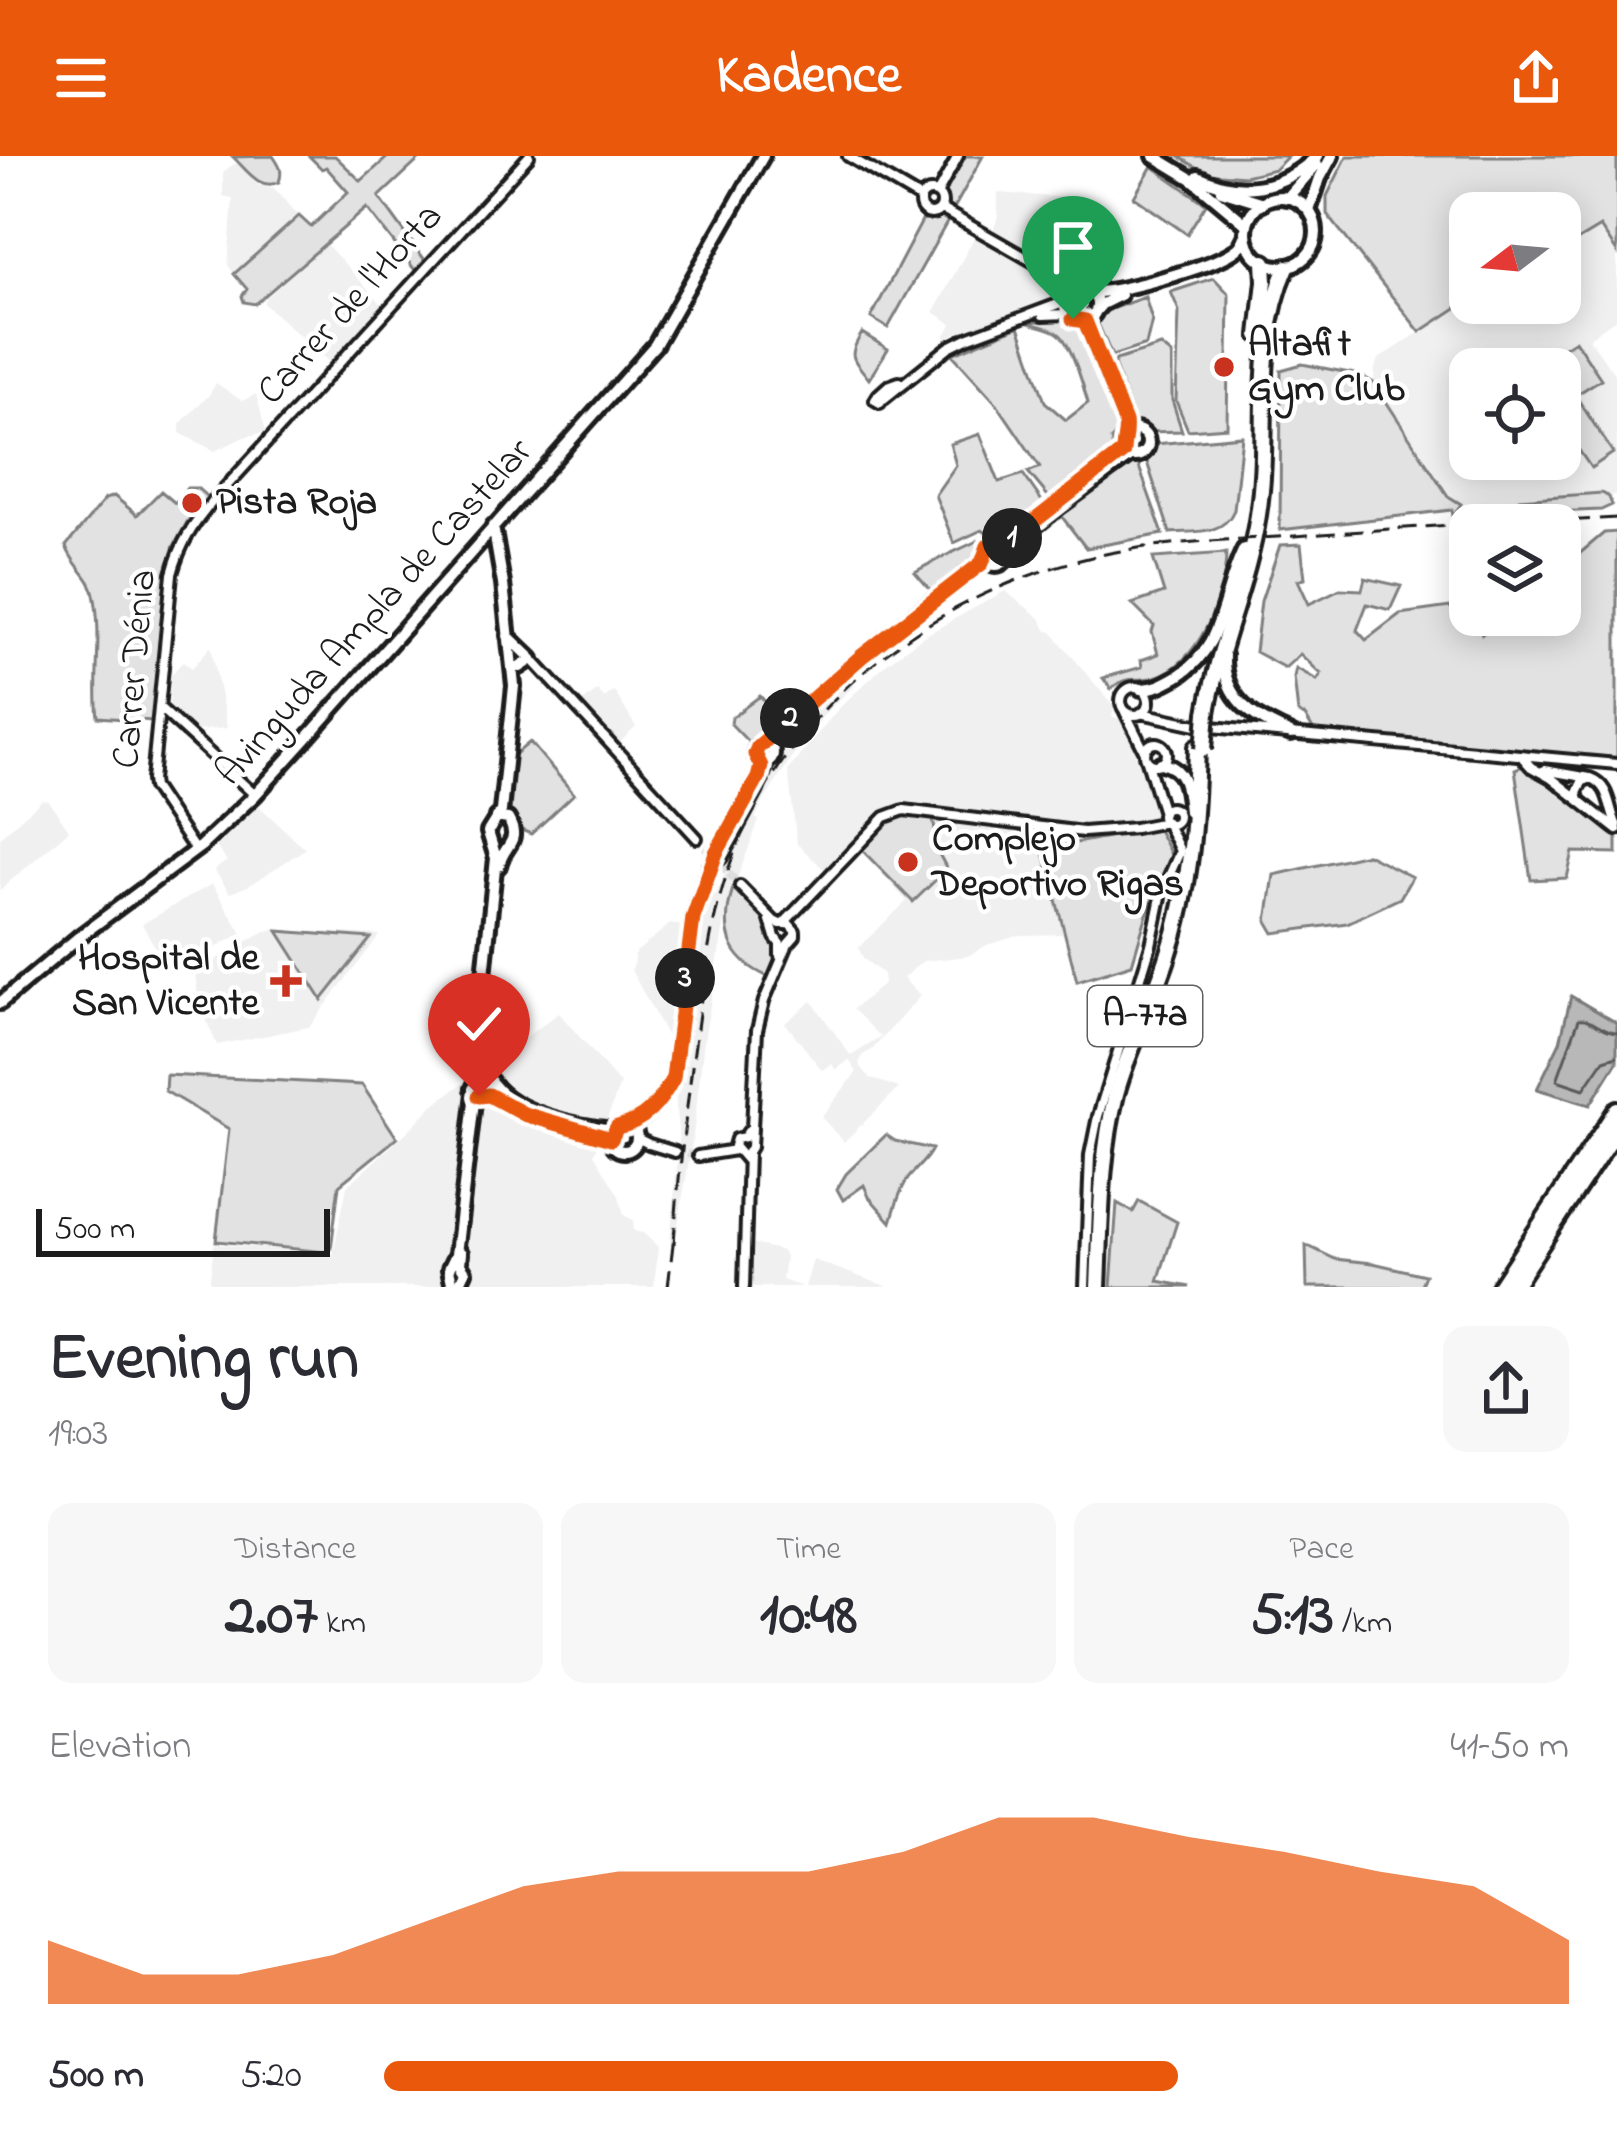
<!DOCTYPE html>
<meta charset="utf-8">
<style>
:root{--surface:#fff;--page:#f7f7f7;--text:#2b2b33;--muted:#7c7c81;--accent:#ea580c}
body{margin:0;font-family:"Indie Flower",sans-serif;background:var(--page);color:var(--text);height:100vh;display:flex;flex-direction:column;font-size:45px;white-space:nowrap}
*{box-sizing:border-box;margin:0}
p{font-size:39px;color:var(--muted)}
.icon{flex:none;width:66px;height:66px;fill:none;stroke:currentColor;stroke-width:2;stroke-linecap:round;stroke-linejoin:round}
.map{position:relative;height:1131px;overflow:hidden}
.panel{display:flex;flex-direction:column;background:var(--surface);flex:1}
.panel>*{flex:none}
.needle{width:78px;rotate:254deg}
.tools{position:absolute;left:1449px;top:36px;display:grid;gap:24px}
.tools a{display:grid;place-items:center;width:132px;height:132px;border-radius:24px;background:var(--surface);box-shadow:0 6px 30px #0003;font-size:60px}
.scale{position:absolute;left:36px;bottom:30px;width:294px;box-sizing:border-box;padding-left:12px;border:6px solid #1c1c1c;border-top:0;font-size:33px;line-height:42px;white-space:nowrap;color:#1c1c1c;-webkit-text-stroke:9px #fff;paint-order:stroke}
.pin{position:absolute;display:grid;place-items:center;width:102px;height:102px;color:#fff;margin:-123px -51px;border-radius:50% 50% 50% 0;rotate:-45deg;box-shadow:0 0 12px #0007}
.pin .icon{rotate:45deg}
.km{position:absolute;width:60px;height:60px;margin:-30px;border-radius:50%;background:#222;color:#fff;font-size:33px;line-height:60px;text-align:center}
.round{display:grid;place-items:center;flex:none;width:126px;height:126px;border-radius:24px;background:var(--page)}
.overview{display:flex;align-items:center;justify-content:space-between;height:204px;padding:0 48px}
h1{font-size:66px;font-weight:700;line-height:90px}
.figures{display:grid;grid-template-columns:repeat(3,1fr);gap:18px;height:204px;padding:12px 48px}
.figures div{display:grid;align-content:center;border-radius:24px;background:var(--page);text-align:center}
.figures b{font-size:60px;font-weight:700}
.figures small{font-size:33px;font-weight:400}
.figures p{font-size:33px}
.chart{height:336px;padding:24px 48px}
.chart p{display:flex;justify-content:space-between}
.chart svg{width:100%;height:216px;margin-top:12px;fill:var(--accent);opacity:.7}
ul{padding:0 48px;list-style:none;font-size:39px}
li{display:grid;grid-template-columns:192px 144px 1fr;align-items:center;height:90px}
li i{height:30px;border-radius:15px;background:var(--accent)}
header{display:flex;justify-content:space-between;align-items:center;height:156px;padding:0 48px;background:var(--accent);color:#fff;font-size:54px;font-weight:700}
.map>svg:first-child{display:block}
.built{fill:#f0f0f0;fill-rule:evenodd}
.green{fill:#e2e2e2;stroke:#7f7f7f;stroke-width:3}
.water{fill:#b8b8b8;stroke:#7a7a7a;stroke-width:3}
.lines{fill:none;stroke-linecap:round;stroke-linejoin:round}
.shore{stroke:#5a5a5a;stroke-width:3}
.minor-tunnel{stroke:#ddd;stroke-width:8;stroke-dasharray:8 4;stroke-linecap:butt}
.minor-casing{stroke:#1c1c1c;stroke-width:16}
.major-casing{stroke:#1c1c1c;stroke-width:20}
.highway-casing{stroke:#1c1c1c;stroke-width:22}
.minor{stroke:#fff;stroke-width:8}
.major{stroke:#fff;stroke-width:10}
.highway{stroke:#fff;stroke-width:14}
.rail{stroke:#1c1c1c;stroke-width:3;stroke-dasharray:18 9;stroke-linecap:butt}
.major-bridge-casing{stroke:#1c1c1c;stroke-width:20;stroke-linecap:butt}
.highway-bridge-casing{stroke:#1c1c1c;stroke-width:22;stroke-linecap:butt}
.major-bridge{stroke:#fff;stroke-width:10}
.highway-bridge{stroke:#fff;stroke-width:14}
.route-casing{stroke:#fff;stroke-width:24}
.route{stroke:#ea580c;stroke-width:15}
.poi-dot{fill:#c8321e;stroke:#fff;stroke-width:4.5}
.labels{text-anchor:middle;dominant-baseline:central;stroke-width:9;stroke-linejoin:round;paint-order:stroke}
.shield{fill:#fff;stroke:#606060;stroke-width:3}
.shield-label{font-size:36px;font-weight:bold;fill:#1c1c1c}
.street-label{font-size:39px;fill:#1c1c1c;stroke:#fff}
.poi-label{font-size:39px;font-weight:bold;fill:#1c1c1c;stroke:#fff;text-anchor:start}
</style>
<header><svg class="icon" aria-label="menu" viewBox="0 0 24 24"><path d="M4 6h16M4 12h16M4 18h16"/></svg>Kadence<svg class="icon" aria-label="share" viewBox="0 0 24 24"><path d="M12 15V3M7 8l5-5 5 5M5 13v7h14v-7"/></svg></header>
<div class="map">
<svg width="1617" height="1131" viewBox="0 0 1617 1131">
<rect width="100%" height="100%" fill="#fff"/>
<filter id="ink" filterUnits="userSpaceOnUse"><feTurbulence type="fractalNoise" baseFrequency=".00833" numOctaves="2"/><feDisplacementMap in="SourceGraphic" scale="24" xChannelSelector="R" yChannelSelector="G"/><feConvolveMatrix kernelMatrix="1 2 1 2 8 2 1 2 1" color-interpolation-filters="sRGB"/></filter>
<g filter="url(#ink)">
<path class="built" d="M234,8H238L258,29L274,32L299,60L234,118L228,109L233,42L223,40V16Z
M998,37L1069,42L1051,110L993,76L998,60Z
M1600,70L1617,96V162L1589,182L1617,222V339L1461,348L1448,340L1374,227L1375,212L1379,203L1470,143V147H1560V95ZM1470,213H1560V303H1470Z
M976,78L1059,132L1060,140L1056,144L960,175L947,182L944,180L952,168L934,156Z
M324,90H328L382,148L333,205H328L264,148V144Z
M216,227L242,245L256,238L266,276L244,281L215,295L180,277V268L209,239Z
M1005,435L1040,462L1047,475L1052,476L1115,552L1112,560L1123,565L1159,651L1158,657L1151,663L1118,670L1089,671L1037,667L1065,778L1020,779L987,789L968,800L923,805L903,822L920,840L872,894L863,899L859,908L870,922L899,932L844,986L821,961L857,916L849,904L836,914L832,908L822,914L785,867L812,845L851,900L881,881L853,853L884,828L883,818L864,803L858,792L907,745L859,693L826,715L797,688L788,614L839,552L886,508L922,481Z
M211,490L227,572L194,575L169,551L171,519L183,505L192,512Z
M850,522L855,529L828,554L798,592L764,645L755,662L759,664L728,747L704,884L693,981L675,1087L670,1085L679,989L675,935L681,928L695,796L708,738L715,739L718,735L739,677L786,592L818,553Z
M598,534L604,542L614,535L636,571L617,589L580,548Z
M42,644L49,645L69,674L0,734V681Z
M257,648L305,693L250,729L230,737L214,714L227,705L213,687Z
M212,728L242,777L170,817L142,768Z
M670,768L685,770L672,890L631,814L634,808V798Z
M276,774L380,779L309,871L217,889L199,848L195,816L265,775Z
M559,857L620,928L594,998L619,1040L624,1059L633,1064L634,1075L643,1077L658,1091L654,1131H209L214,1088L333,1098L347,1030L407,976L433,949Z
M751,1087L782,1095L785,1101L782,1124L803,1131H748Z
M813,1104L886,1130L887,1131H805Z"/>
<path class="green" d="M273,0C280,10 283,15 279,26C259,35 247,14 233,1Z
M309,0H335L361,25L389,0H423L379,41L427,107L418,118L367,52L255,148L244,146L242,140L247,133L234,118L299,60L311,71L348,36L326,11L322,13Z
M962,0H983L952,56C937,36 951,19 962,0Z
M1178,0H1288L1275,13L1245,20L1206,17Z
M1347,0H1617V96L1600,71L1560,95V57H1470V143L1420,176L1327,58V40Z
M1152,10L1206,48L1187,78L1134,41Z
M943,58L950,61L888,172L871,162L922,65Z
M1214,122L1229,138L1227,271L1188,274L1176,245L1179,155L1171,136Z
M1145,141L1152,164L1146,189L1112,200L1097,165L1105,155Z
M1058,160L1079,170L1120,275L1111,284L1114,299L1052,345L1028,316L1040,311L997,248L952,198L1019,170L1045,246L1066,264L1088,247C1084,232 1071,187 1059,178C1053,172 1038,170 1029,167Z
M862,177L888,193L869,223C852,201 847,201 862,177Z
M1575,184L1601,223L1560,249V213H1530Z
M1161,190L1172,199V244L1182,275L1150,276L1136,268L1114,208L1116,204Z
M1302,208L1360,219L1374,227L1448,340L1461,348L1453,360L1452,354L1280,374L1281,214Z
M1579,245L1613,297L1591,312L1560,266V258Z
M980,278L999,326L1023,318L1046,351C1026,366 1006,392 982,374L954,387L935,339L956,309L950,288Z
M1242,280L1234,354C1223,380 1195,375 1170,377L1146,303L1155,288Z
M1127,305L1138,308L1163,378L1086,392L1059,357Z
M187,332H197L207,341L187,366L174,390L166,416L152,565L98,561C93,522 103,479 94,438C91,421 73,410 66,390L105,343L114,340L137,359L161,335L175,347Z
M1602,337L1609,341L1612,349L1601,354L1504,358L1519,343Z
M1617,376V602L1504,596L1314,575L1305,560L1298,557L1294,521L1296,512L1317,524L1321,518L1300,498L1285,512L1255,496L1261,445L1280,389L1301,388L1305,422L1298,424L1309,448L1340,433L1362,434L1365,422L1401,430L1390,454L1367,448L1357,474L1366,484L1400,458L1450,451L1479,467L1482,478L1505,459H1560V414L1604,377Z
M979,384L984,386L980,402L933,437L915,416C936,403 957,395 979,384Z
M1226,397C1226,439 1200,507 1155,521C1136,527 1130,517 1111,533L1103,522L1142,511L1141,504L1158,498L1152,476L1154,470L1132,448L1164,437L1153,402Z
M760,540L783,565L754,592L731,568L732,561Z
M530,586L574,638L531,678L516,672L510,661L513,600Z
M1528,608L1617,674V697L1573,696L1567,722L1531,724L1515,613Z
M908,658L933,663L939,698L947,713L913,746L861,693L886,668Z
M1157,672L1174,704C1151,735 1143,772 1132,808L1077,825L1043,693Z
M1367,698L1412,721L1400,742L1347,767L1274,777L1267,765L1274,719Z
M734,729C763,761 788,776 769,821C726,803 720,772 734,729Z
M278,775L371,782L322,844Z
M166,919L362,929L397,982L339,1029L331,1093L326,1096L216,1085L229,973L165,935Z
M886,979L895,985L932,993C926,1005 919,1009 912,1018C900,1031 896,1050 891,1066L869,1041L864,1029L843,1044L837,1033L846,1018Z
M1139,1045L1177,1066L1158,1125L1190,1131H1111L1117,1047L1133,1056Z
M1306,1089L1335,1103L1373,1107L1425,1119L1420,1131H1307Z"/>
<path class="water" d="M1571,840L1617,867V906L1590,949L1537,933L1560,886Z"/>
<g class="lines">
<path class="shore" d="M1617,876C1603,876 1592,861 1579,863L1557,924L1584,933L1604,904L1617,900"/>
<path class="minor-tunnel" d="M697,682L740,730
M675,996L698,1000"/>
<g class="minor-casing">
<path id="minor" d="M848,0L921,43
M920 47a11 11 0 1 1 22 0a11 11 0 1 1-22 0Z
M937,38L958,0
M941,53L1081,133
M1043,159L1068,158
M878,239L888,230L899,226
M878,239L883,241L880,247L875,244Z
M884,243L949,191L967,182L1066,145
M532,503L697,682
M1121 545a14 14 0 1 1 28 0a14 14 0 1 1-28 0Z
M160,552L255,639
M1125,556L1145,596
M1141,557L1201,570L1617,608
M1145 598a11 11 0 1 1 22 0a11 11 0 1 1-22 0Z
M1523,602L1531,611L1551,622L1617,674
M1147,605L1163,657
M1544,614L1589,622
M1579,643L1577,636L1582,626L1590,622C1611,630 1608,652 1617,670
M1162 660a8 8 0 1 1 16 0a8 8 0 1 1-16 0Z
M195,694L153,631L152,624L172,418C180,388 193,368 213,345L529,0
M740,730L774,765L780,768H789L795,775V780L788,788L764,845L757,874L751,991L748,996L744,1131
M770,764L775,781L780,788V800
M784,767L885,661L904,654L1083,676L1135,672L1166,666
M637,982L649,988L675,996
M698,1000L735,994
M746,1004L734,990L736,983L744,981L750,973
M1085,1131L1090,999L1098,960L1151,789L1162,736L1180,695L1166,666"/>
</g>
<g class="major-casing">
<path id="major" d="M1154,0L1192,23L1247,69
M1198,20C1240,41 1283,33 1317,0
M1221,34L1263,47
M1246 76a35 35 0 1 1 70 0a35 35 0 1 1-70 0Z
M1287,42L1317,8
M1309,55L1320,22L1332,0
M1065 149a16 16 0 1 1 32 0a16 16 0 1 1-32 0Z
M1090,136C1116,138 1210,111 1233,96C1241,91 1241,89 1245,81
M1095,156L1102,148L1120,139
M1085,165L1125,266V279
M1122 287a13 13 0 1 1 26 0a13 13 0 1 1-26 0Z
M985 398a11 11 0 1 1 22 0a11 11 0 1 1-22 0Z
M1007,393L1059,351L1131,299
M508,480L532,503L520,511
M1224,499C1222,543 1255,563 1291,578
M1141,533C1156,533 1165,527 1178,520C1225,491 1221,438 1244,393
M763,588L862,500L986,402
M755 597a9 9 0 1 1 18 0a9 9 0 1 1-18 0Z
M1161,607C1186,612 1187,633 1189,656
M496,661L508,663C522,687 503,688 499,710
M720,701L756,634L767,605
M0,847L80,780L201,690L255,639L306,583L655,189L763,0
M478,922H487L491,925L492,934L489,939L479,940L473,933L478,922V878L496,702L488,676L501,655L514,530L503,428L493,370
M493,928C515,958 577,971 614,974
M627,969C647,964 664,939 673,923L693,762L712,707
M611 982a13 13 0 1 1 26 0a13 13 0 1 1-26 0Z
M453,1131L449,1113L456,1098L475,937
M458,1131L465,1116L460,1108L461,1097"/>
</g>
<g class="highway-casing">
<path id="highway" d="M1259,179L1265,125L1264,106
M1207,557C1218,489 1248,427 1258,359C1271,276 1252,189 1287,111
M1098,1131C1101,1066 1100,1002 1116,938C1129,890 1153,847 1168,800C1191,732 1195,662 1197,591
M1499,1131L1617,953
M1513,1131L1617,973"/>
</g>
<use href="#minor" class="minor"/>
<use href="#major" class="major"/>
<use href="#highway" class="highway"/>
<path class="rail" d="M1545,366L1617,362
M674,1088C678,1018 687,949 696,880C704,821 711,759 732,703C792,540 942,431 1110,397C1175,384 1242,384 1308,379C1392,373 1477,366 1562,365
M668,1131L675,1071"/>
<g class="major-bridge-casing">
<path id="major-bridge" d="M712,707L717,697"/>
</g>
<g class="highway-bridge-casing">
<path id="highway-bridge" d="M1204,593L1207,557"/>
</g>
<use href="#major-bridge" class="major-bridge"/>
<use href="#highway-bridge" class="highway-bridge"/>
</g>
</g>
<g class="lines" filter="url(#ink)">
<g class="route-casing">
<path id="route" d="M479,940L489,939L524,958L611,983L617,971C644,966 660,947 673,922L693,762L716,697L758,622L761,610L755,598L758,591L862,500L982,407L988,390L998,387L1003,388L1010,384L1123,296C1123,288 1127,273 1125,266L1085,165L1073,163"/>
</g>
<use href="#route" class="route"/>
</g>
<g class="poi-dot">
<circle cx="1224" cy="211" r="12"/>
<circle cx="192" cy="347" r="12"/>
<circle cx="908" cy="706" r="12"/>
<path d="M280 807h12v12h12v12h-12v12h-12v-12h-12v-12h12z"/>
</g>
<g class="labels">
<rect class="shield" x="1088" y="830" width="114" height="60" rx="9"/>
<g class="shield-label">
<text x="1145" y="860">A-77a</text>
</g>
<g class="street-label">
<text transform="translate(351 149) rotate(-48)">Carrer de l'Horta</text>
<text transform="translate(375 457) rotate(-48)">Avinguda Ampla de Castelar</text>
<text transform="translate(136 513) rotate(-85)">Carrer Dénia</text>
</g>
<g class="poi-label">
<text x="1248" y="189">Altafit<tspan x="1248" dy="45">Gym Club</tspan></text>
<text x="216" y="347">Pista Roja</text>
<text x="932" y="684">Complejo<tspan x="932" dy="45">Deportivo Rigas</tspan></text>
<text x="259" y="803" text-anchor="end">Hospital de<tspan x="259" dy="45">San Vicente</tspan></text>
</g>
</g>
</svg>
<div class="tools">
<a><svg class="needle" viewBox="-14 -14 28 28"><path d="M0-13l5 13h-10z" fill="#e53935"/><path d="M0 13l5-13h-10z" fill="#7c7c81"/></svg></a>
<a><svg class="icon" aria-label="locate" viewBox="0 0 24 24"><circle cx="12" cy="12" r="6"/><path d="M12 2v4M12 18v4M2 12h4M18 12h4"/></svg></a>
<a><svg class="icon" aria-label="layers" viewBox="0 0 24 24"><path d="M12 4l9 5-9 5-9-5zM3 14l9 5 9-5"/></svg></a>
</div>
<div class="scale">500 m</div>
<div class="pin" style="left:1073px;top:163px;background:#1e9e55"><svg class="icon" aria-label="arrive" viewBox="0 0 24 24"><path d="M6 21V4h12l-3 4 3 4H6"/></svg></div>
<div class="pin" style="left:479px;top:940px;background:#d93025"><svg class="icon" aria-label="check" viewBox="0 0 24 24"><path d="M5 12l5 5 9-10"/></svg></div>
<b class="km" style="left:1012px;top:382px">1</b>
<b class="km" style="left:790px;top:562px">2</b>
<b class="km" style="left:685px;top:822px">3</b>
</div>
<section class="panel">
<div class="overview"><div><h1>Evening run</h1><p>19:03</p></div><a class="round"><svg class="icon" aria-label="share" viewBox="0 0 24 24"><path d="M12 15V3M7 8l5-5 5 5M5 13v7h14v-7"/></svg></a></div>
<div class="figures">
<div><p>Distance</p><b>2.07<small> km</small></b></div>
<div><p>Time</p><b>10:48</b></div>
<div><p>Pace</p><b>5:13<small> /km</small></b></div>
</div>
<div class="chart"><p><span>Elevation</span>41–50 m</p>
<svg viewBox="0 0 160 44" preserveAspectRatio="none"><path d="M0 44V31L10 38L20 38L30 34L40 27L50 20L60 17L70 17L80 17L90 13L100 6L110 6L120 10L130 13L140 17L150 20L160 31V44z"/></svg>
</div>
<ul>
<li><b>500 m</b>5:20<i style="width:67%"></i></li>
</ul>
</section>
